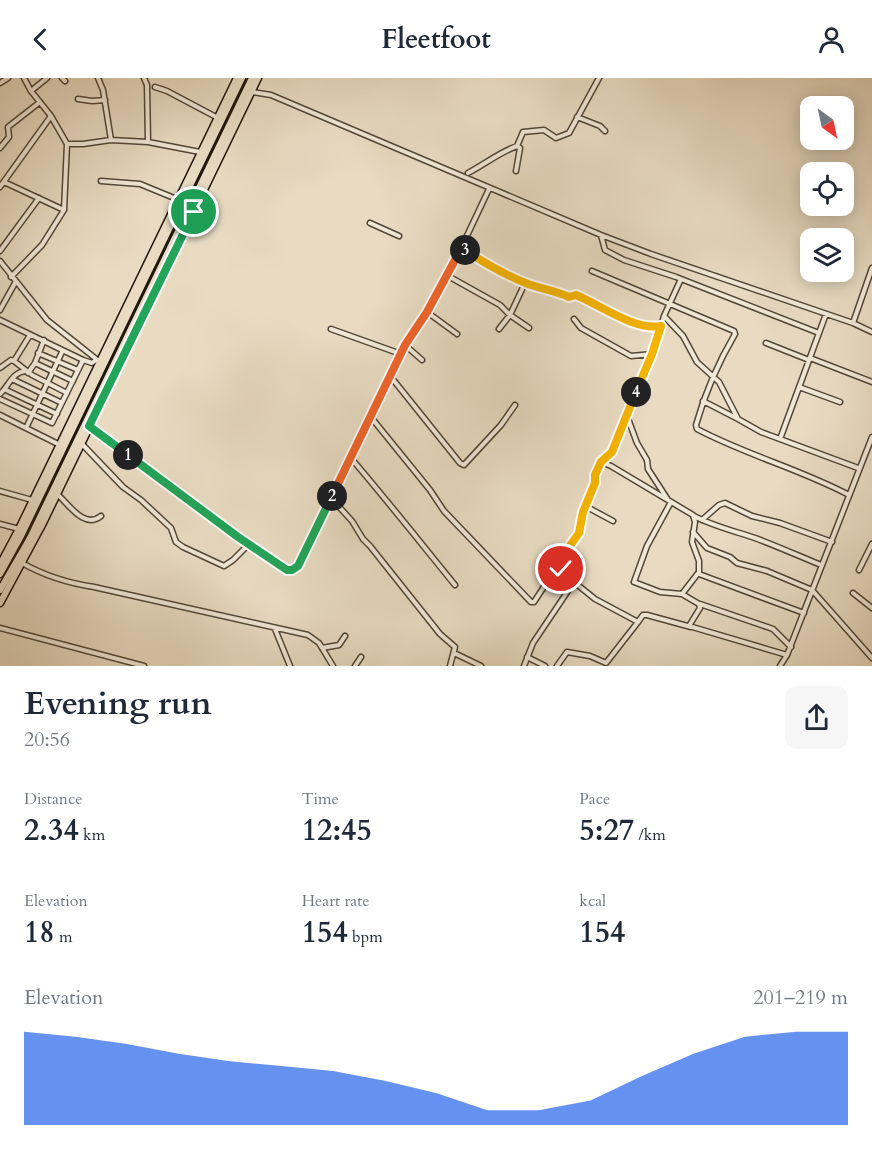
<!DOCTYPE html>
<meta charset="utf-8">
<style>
:root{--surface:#fff;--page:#f6f6f7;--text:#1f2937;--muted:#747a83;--accent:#2563eb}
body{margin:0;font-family:Cardo,serif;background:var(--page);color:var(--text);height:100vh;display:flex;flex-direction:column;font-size:22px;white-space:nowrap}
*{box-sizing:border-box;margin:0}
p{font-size:20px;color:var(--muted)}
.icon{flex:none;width:33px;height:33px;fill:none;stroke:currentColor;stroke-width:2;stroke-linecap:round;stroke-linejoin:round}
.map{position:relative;height:588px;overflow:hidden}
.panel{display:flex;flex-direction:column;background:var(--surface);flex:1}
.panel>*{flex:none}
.needle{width:39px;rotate:147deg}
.controls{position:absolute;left:800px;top:18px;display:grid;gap:12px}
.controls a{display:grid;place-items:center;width:54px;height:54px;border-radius:12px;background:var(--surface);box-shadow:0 3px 15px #0003;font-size:30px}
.pin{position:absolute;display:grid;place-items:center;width:51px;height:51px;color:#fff;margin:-26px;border:3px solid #fff;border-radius:50%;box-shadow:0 2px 6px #0007}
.km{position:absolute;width:30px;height:30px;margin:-15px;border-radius:50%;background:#222;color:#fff;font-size:16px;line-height:30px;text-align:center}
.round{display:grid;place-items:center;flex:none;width:63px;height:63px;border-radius:12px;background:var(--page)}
.summary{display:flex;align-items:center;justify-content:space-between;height:102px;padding:0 24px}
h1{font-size:33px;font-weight:700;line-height:45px}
.stats{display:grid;grid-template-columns:repeat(3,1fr);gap:9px;height:102px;padding:6px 24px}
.stats div{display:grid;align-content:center}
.stats b{font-size:30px;font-weight:700}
.stats small{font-size:16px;font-weight:400}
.stats p{font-size:16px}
.chart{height:168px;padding:12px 24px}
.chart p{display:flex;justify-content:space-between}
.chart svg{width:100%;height:108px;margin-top:6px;fill:var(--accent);opacity:.7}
header{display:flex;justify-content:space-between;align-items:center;height:78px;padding:0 24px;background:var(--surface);font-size:27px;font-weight:700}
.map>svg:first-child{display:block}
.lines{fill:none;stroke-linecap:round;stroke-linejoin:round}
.minor-casing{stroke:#524738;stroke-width:7}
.primary-casing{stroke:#20160a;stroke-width:9}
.trunk-casing{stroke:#20160a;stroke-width:9}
.minor{stroke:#f0e8d7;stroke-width:4}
.primary{stroke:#e8dbc2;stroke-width:6}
.trunk{stroke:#e8dbc2;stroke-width:6}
.split-1-casing{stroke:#fff;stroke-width:12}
.split-2-casing{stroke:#fff;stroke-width:12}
.split-3-casing{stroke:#fff;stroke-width:12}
.split-4-casing{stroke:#fff;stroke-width:12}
.split-5-casing{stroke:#fff;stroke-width:12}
.split-1{stroke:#22a559;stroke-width:8}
.split-2{stroke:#22a559;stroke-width:8}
.split-3{stroke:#f0652b;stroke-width:8}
.split-4{stroke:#f5b400;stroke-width:8}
.split-5{stroke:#f5b400;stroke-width:8}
</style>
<header><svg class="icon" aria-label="back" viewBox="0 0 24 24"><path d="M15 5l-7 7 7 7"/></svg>Fleetfoot<svg class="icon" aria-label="person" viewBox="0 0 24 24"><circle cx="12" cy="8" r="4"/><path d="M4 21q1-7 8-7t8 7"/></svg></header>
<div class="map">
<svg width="872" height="588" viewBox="0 0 872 588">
<rect width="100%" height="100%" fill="#e8dbc2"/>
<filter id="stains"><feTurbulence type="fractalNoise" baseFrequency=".00333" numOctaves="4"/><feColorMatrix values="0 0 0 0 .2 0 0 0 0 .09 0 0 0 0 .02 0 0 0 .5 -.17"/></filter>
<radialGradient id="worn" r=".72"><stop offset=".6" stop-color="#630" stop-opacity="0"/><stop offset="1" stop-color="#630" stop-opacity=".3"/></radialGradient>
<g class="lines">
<g class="minor-casing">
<path id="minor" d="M24,0L31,13L51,38L67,66
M62,0L65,3
M98,0L103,12L111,62
M144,0L147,7L148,64
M0,5L8,0
M155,9L167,13L218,40
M31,13L47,0
M252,14L271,17L601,157L651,176L853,245L872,254
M78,21L92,23L105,22
M577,39L600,48L605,53
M67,66H83L111,62L148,64L200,74
M0,70L9,59L8,49L40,24
M516,93L520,70L517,68
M468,95C485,86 500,74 517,68L523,54L544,52L556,60L569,55L599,0
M101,103L140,106L179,122
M4,104L64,132
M0,109L51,38
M370,145L399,158
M601,157L605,172L624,182L676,199L819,255
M462,169L467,174C487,185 507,197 528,206C541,211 556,213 569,219L576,217C600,227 635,253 661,248
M0,173L39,120
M0,183L47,242L100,284
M592,193L734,253L735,256C718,285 705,315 696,347L697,351C746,377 800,391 849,417
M448,198L500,227L510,237L529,250
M11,199L42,167L64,132L67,66
M0,232L15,205
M427,234L457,256
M664,238L683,258L697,284L719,304L738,341L761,354L858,390
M574,241L581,250L631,278L653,276
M0,242L83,282L92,285L96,282
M853,245L872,190
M331,251L401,276
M499,251L510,237L525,205
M766,265L809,282
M405,267L422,282
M38,275L78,292
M810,280L872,304
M14,283L32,297L67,315
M35,285L73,303
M0,290L11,282L14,283L30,257
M28,295L35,285L44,262
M391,299L460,385L464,387L501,347L515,327
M12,301L62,325
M799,309L840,324
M6,312L57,336
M0,316C9,308 12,294 26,293
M0,321L52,345L83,282
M703,323L738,341
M0,337L60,367
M370,338L430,412L444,433L531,524H534L549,501L561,491L563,486
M627,338L637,365L647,382L648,391L668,422
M89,348L238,459L287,492L295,491L405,267L448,198L489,111
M26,350L62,274
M780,361L826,236
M82,366L123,409L141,422L171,450L176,464L183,469L224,488L233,482L249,466
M350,379C386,421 420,464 455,507
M601,384L611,388L693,437L695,444L692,464L699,483V494L682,516L699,526L700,530L689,548L787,577L780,588
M0,413L32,422
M57,416C68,425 84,452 101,438
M331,420L352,443L363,461L370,468L440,556L455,569L450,588
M671,424L647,468L634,504L660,514L682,516
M585,428L613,443
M694,438C713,448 734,453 755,460C777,468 799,478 821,487
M702,442L719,427L725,425L752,438L780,445L832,464
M0,446L19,451
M693,454L707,470L730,479L737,485L767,493L812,512L872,580
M22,485C45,498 67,505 94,509L308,557L319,565L333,588
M859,492L872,466
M699,496L804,535
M853,515L872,530
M700,526L773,551L791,569
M638,544L643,537H647L691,549
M0,550L144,588
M275,551L290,588
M322,570L339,567L345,558
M454,575L481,588
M787,577L872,359
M527,579L545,588
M355,588L361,579
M524,588L533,565L574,504
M557,588L567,574L590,578L606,585L638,544L595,521L574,504L563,485L581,448L583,433L595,405V397L601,384L612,374L618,362L622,348L653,276L664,238L681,201"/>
</g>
<g class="primary-casing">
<path id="primary" d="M0,487L19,451L237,0
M0,525L43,445L258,0"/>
</g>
<g class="trunk-casing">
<path id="trunk" d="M0,496L21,458L242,0
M0,512L30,460L252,0"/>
</g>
<use href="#minor" class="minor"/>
<use href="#primary" class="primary"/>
<use href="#trunk" class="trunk"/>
</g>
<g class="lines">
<g class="split-1-casing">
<path id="split-1" d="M128,377L89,348L194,134"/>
</g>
<g class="split-2-casing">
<path id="split-2" d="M128,377L238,459L287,492H292L298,488L332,418"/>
</g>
<g class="split-3-casing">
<path id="split-3" d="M332,418L405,267L427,234L462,169L465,172"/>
</g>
<g class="split-4-casing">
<path id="split-4" d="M465,172C484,185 508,198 528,206C542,211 556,213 569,219L576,217C600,227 635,253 661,248L652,276L636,314"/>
</g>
<g class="split-5-casing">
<path id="split-5" d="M561,491L569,469L579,455L583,434L595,405V397L601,384L612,374L636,314"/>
</g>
<use href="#split-1" class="split-1"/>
<use href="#split-2" class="split-2"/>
<use href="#split-3" class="split-3"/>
<use href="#split-4" class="split-4"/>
<use href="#split-5" class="split-5"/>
</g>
<rect width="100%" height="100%" filter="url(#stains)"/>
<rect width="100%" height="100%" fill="url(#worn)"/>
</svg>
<div class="controls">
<a><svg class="needle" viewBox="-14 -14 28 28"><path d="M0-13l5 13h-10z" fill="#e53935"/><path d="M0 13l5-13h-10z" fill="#747a83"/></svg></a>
<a><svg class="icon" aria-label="locate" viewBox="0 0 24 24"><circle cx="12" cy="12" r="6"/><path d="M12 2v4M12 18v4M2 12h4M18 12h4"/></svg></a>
<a><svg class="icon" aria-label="layers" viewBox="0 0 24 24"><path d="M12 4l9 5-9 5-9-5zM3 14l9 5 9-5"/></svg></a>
</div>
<div class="pin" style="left:194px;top:134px;background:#1e9e55"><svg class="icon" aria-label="arrive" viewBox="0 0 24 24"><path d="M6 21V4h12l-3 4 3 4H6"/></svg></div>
<div class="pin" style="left:561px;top:491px;background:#d93025"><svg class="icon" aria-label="check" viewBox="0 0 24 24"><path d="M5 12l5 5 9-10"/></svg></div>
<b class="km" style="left:128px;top:377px">1</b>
<b class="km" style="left:332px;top:418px">2</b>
<b class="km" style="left:465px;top:172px">3</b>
<b class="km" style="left:636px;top:314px">4</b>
</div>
<section class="panel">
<div class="summary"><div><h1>Evening run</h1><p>20:56</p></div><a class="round"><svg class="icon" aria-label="share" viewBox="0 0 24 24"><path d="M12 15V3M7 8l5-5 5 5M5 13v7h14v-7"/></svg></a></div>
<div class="stats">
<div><p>Distance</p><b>2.34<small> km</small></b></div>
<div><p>Time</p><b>12:45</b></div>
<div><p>Pace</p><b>5:27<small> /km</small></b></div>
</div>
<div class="stats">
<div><p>Elevation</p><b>18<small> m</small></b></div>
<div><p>Heart rate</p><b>154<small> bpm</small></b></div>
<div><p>kcal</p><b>154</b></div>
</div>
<div class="chart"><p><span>Elevation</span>201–219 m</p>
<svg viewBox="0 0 160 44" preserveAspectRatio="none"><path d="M0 44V6L10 8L20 11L30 15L40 18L50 20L60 22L70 26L80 31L90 38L100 38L110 34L120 24L130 15L140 8L150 6L160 6V44z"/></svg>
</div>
</section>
